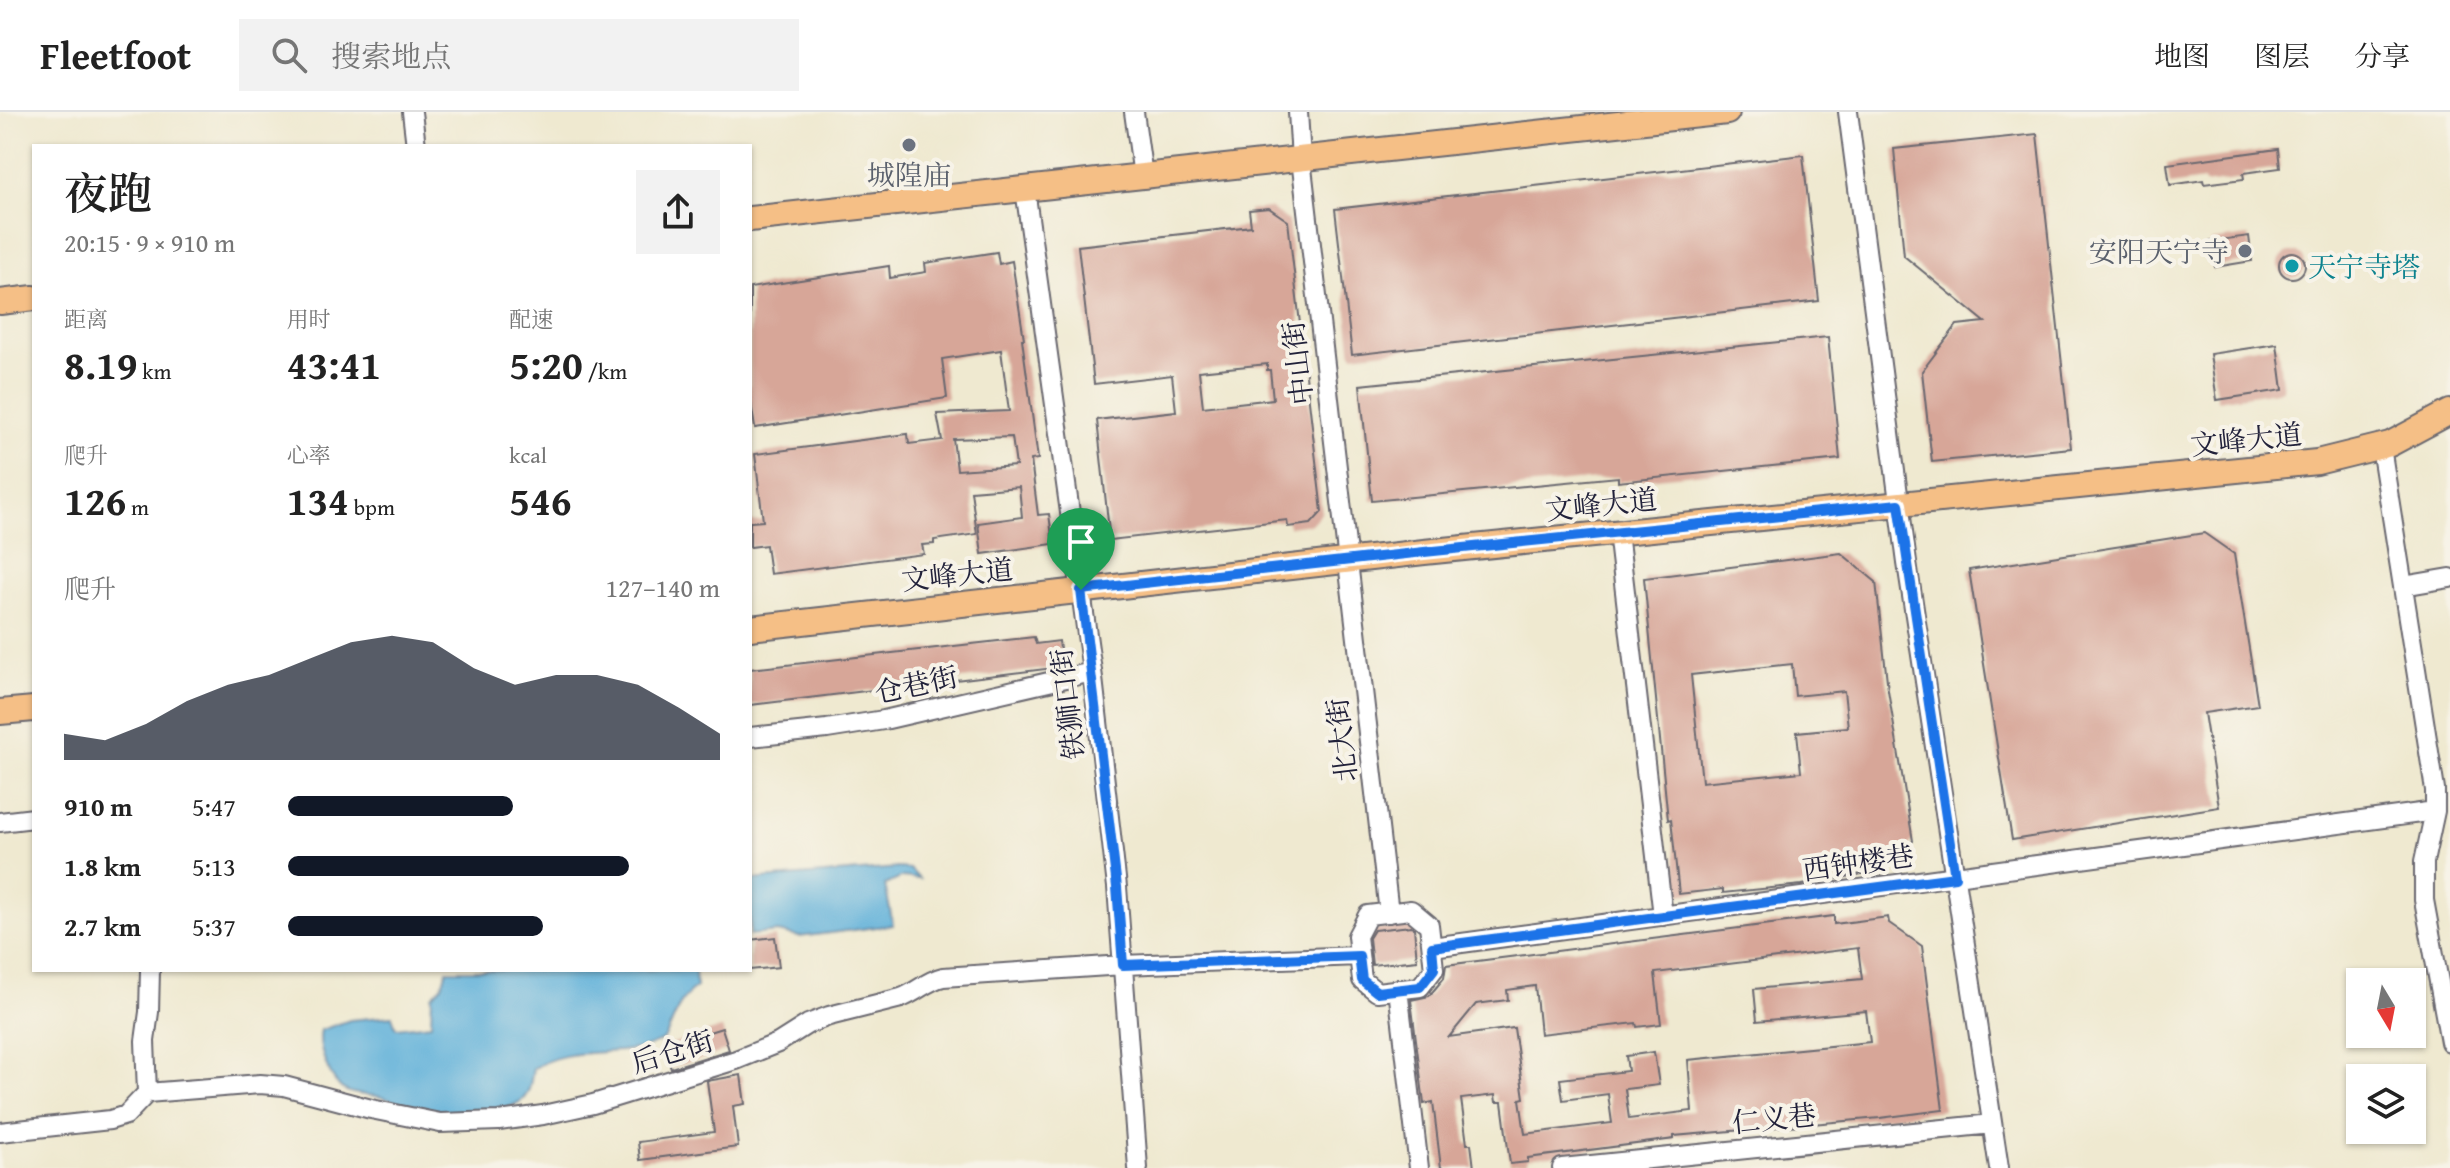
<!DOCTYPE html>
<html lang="zh">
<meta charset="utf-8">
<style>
:root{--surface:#fff;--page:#f2f2f2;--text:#222;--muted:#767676;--line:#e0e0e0;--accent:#111827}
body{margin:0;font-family:"Gentium Book Plus","Noto Serif SC",serif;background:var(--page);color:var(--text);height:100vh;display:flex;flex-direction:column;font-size:30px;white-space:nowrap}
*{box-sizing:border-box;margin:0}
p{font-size:26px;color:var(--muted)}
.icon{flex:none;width:44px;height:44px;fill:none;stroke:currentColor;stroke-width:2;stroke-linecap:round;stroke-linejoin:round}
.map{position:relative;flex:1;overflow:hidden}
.details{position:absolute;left:32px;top:32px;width:720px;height:828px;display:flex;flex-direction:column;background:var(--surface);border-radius:0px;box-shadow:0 2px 6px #0004}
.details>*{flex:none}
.needle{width:52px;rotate:170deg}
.buttons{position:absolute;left:2346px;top:856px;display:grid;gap:16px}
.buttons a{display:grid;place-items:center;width:80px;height:80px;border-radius:0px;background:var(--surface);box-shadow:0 2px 6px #0004;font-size:40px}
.pin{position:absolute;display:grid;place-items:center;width:68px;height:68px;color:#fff;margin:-82px -34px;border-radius:50% 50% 50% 0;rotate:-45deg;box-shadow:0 0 8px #0007}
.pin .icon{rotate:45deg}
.round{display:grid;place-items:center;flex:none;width:84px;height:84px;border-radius:0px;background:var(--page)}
.summary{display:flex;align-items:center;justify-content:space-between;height:136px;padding:0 32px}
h1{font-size:44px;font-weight:600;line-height:60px}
.figures{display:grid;grid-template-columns:repeat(3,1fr);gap:12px;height:136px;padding:8px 32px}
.figures div{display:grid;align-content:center}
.figures b{font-size:40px;font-weight:600}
.figures small{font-size:22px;font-weight:400}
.figures p{font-size:22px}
.chart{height:224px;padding:16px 32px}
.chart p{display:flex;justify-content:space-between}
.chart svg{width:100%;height:144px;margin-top:8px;fill:var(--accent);opacity:.7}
ul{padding:0 32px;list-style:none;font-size:26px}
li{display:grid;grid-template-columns:128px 96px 1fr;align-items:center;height:60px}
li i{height:20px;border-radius:10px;background:var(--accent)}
header{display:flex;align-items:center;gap:48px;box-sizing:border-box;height:112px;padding:0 40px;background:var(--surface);border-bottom:2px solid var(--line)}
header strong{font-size:38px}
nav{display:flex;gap:44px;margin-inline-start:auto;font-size:28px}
.search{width:560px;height:72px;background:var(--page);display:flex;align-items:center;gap:20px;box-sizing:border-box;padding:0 28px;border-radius:0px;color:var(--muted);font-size:30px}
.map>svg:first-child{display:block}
.water{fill:#5eb0d9;stroke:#40698a;stroke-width:2}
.building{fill:#d7a698;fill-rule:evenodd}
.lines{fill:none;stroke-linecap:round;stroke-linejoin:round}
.minor-casing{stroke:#6a686f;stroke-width:22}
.major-casing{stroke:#6a686f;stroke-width:28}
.minor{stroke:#fff;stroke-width:18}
.major{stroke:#f5bf86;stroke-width:24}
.route-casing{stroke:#fff;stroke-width:16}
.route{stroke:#1a73e8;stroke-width:10}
.worship-dot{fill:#6b7280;stroke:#f7f3e8;stroke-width:3}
.culture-dot{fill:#0f9aa8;stroke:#f7f3e8;stroke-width:3}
.labels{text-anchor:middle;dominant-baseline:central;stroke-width:8;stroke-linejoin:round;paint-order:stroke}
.worship-label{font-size:28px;fill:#5b616d;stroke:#f7f3e8}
.culture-label{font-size:28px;fill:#0d838f;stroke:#f7f3e8;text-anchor:start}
.street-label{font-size:28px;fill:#22223b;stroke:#f7f3e8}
</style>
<header>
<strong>Fleetfoot</strong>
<div class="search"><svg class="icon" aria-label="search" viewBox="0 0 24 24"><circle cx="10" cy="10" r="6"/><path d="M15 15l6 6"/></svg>搜索地点</div>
<nav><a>地图</a><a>图层</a><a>分享</a></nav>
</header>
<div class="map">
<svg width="2450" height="1056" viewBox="0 0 2450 1056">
<rect width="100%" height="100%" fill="#f7f3e8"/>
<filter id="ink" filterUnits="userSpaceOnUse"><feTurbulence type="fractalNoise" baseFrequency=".0125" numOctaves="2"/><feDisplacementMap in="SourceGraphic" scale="16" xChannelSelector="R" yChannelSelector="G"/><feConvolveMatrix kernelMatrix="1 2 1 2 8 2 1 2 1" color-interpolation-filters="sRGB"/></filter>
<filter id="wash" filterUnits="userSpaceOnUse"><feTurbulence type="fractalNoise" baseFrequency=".006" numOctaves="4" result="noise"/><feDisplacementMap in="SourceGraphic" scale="32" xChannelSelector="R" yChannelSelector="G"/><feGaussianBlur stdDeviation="1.8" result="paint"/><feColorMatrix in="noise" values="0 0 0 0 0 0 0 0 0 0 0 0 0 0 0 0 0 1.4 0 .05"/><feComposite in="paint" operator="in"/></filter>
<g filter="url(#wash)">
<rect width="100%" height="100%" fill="#efe9d0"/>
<path class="water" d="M898,756L910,757L919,767L903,765L885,773L893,813L799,825L778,820L750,823V768Z
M447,858H695L696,876C677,887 675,909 664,927C625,950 571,930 533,957C531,966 531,978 524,986C505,1005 447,1003 422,998C408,995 395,988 381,985C369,982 350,984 340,975C328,963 317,934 321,918L350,908L392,904L396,916L431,912L432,884L442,874Z"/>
<g id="blocks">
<path class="building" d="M2037,22L2071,336L1932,350L1922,259L1957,213L1985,210L1904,144L1894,37Z
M2278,37L2280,56L2243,61L2244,67L2204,72L2203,68L2170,73L2167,52Z
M1803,43L1819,189L1352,243L1335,97Z
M1269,96L1288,109L1322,400L1311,412L1288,415L1287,408L1110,428L1097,308L1176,299L1172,263L1094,272L1078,134L1251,114L1249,98ZM1267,252V258H1270L1273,287L1203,295L1199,259Z
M2249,124L2252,149L2215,155L2211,129Z
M2279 153a13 13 0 1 1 26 0a13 13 0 1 1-26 0Z
M997,140L999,152L1012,149L1024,227H1022L1038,347L1031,348L1038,403L1049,402L1053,432L982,442L978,411L1022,405L1019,375L971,379L977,422L934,428V432L922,433L924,442L770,462L766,433L750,435V410L763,409L755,342L908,322L909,332L942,328L937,302L1009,299L1001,238L942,247L947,286L755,316L750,284V176L889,154L890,166L926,160L925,151ZM1012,325L1016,354L957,358L953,327Z
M1828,225L1840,347L1618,370V365L1372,389L1360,273Z
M2277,232L2283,278L2217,288L2210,242Z
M2204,421L2234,442L2258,593L2204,601L2219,695L2012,728L1969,458Z
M1841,441L1876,470L1888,578L1913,729L1884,758L1802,773L1723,781V777L1679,782L1671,707L1668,708L1644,466ZM1792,552L1795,584L1844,579L1848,615L1797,620L1801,660L1702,670L1691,563Z
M1034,525L1036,532L1059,529L1062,555L750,593V557Z
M1834,804V812L1888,805L1889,811L1922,834L1943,998L1880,1006L1674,1024V1027L1528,1046V1050L1510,1052L1502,990H1496L1495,983L1461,987L1467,1032H1471L1474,1056H1441L1433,990L1424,992L1411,888L1429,884L1444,866L1446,853ZM1858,836L1862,867L1754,877L1757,909L1866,899L1870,930L1688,948L1692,999L1629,1007L1625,977L1659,973L1654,940L1626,944L1628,959L1560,967L1563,988L1608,982L1612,1011L1525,1022L1520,987L1524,986L1514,916L1449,925L1476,892L1508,888L1507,878L1535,874L1540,922L1636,911L1637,915L1661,912L1655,861Z
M1411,814L1414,816L1417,848L1372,853L1369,826L1374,818Z
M775,825L779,855L750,858V828Z
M722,916L729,938L671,956L664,934Z
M741,963L745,992L733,994L738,1035L640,1048L638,1030L714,1020L707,969Z"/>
</g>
</g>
<g filter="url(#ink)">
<use href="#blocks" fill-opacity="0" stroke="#6a686f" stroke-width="2"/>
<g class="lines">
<g class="minor-casing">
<path id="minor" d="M412,0L416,34
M1134,0L1143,64
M1298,0L1301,47L1389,801
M1848,0L1907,451L1999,1056
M1025,77L1093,566L1117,775L1138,1056
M2381,335L2435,678V699L2424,750V788L2450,930
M1618,420L1663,804
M2403,474L2450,466
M750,625L827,617L884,608L1092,560
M0,710L34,706
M1411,798L1429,813L1434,857L1420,875L1377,880L1362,868L1357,824L1368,803Z
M1432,835L2435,699
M1398,877L1419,1056
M147,981L145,929L149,900L150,858
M0,1020L110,1008L126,1003L147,981L260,972L284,974L371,997L440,1011L499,1009L543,1003L593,992L736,948L778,931L808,912L829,904L901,886C917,880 926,869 943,865L1123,853L1359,844
M1562,1056L1992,1012"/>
</g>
<g class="major-casing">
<path id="major" d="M750,107L1727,0
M0,190L34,186
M750,516L1424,440L2317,350L2390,332L2450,300
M0,600L34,597"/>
</g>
<use href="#minor" class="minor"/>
<use href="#major" class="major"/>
</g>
</g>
<g class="lines" filter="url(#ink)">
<g class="route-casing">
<path id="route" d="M1899,392L1955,765L1432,835L1434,857L1420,875L1377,880L1362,868L1359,844L1123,853L1117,775L1081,478L1424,440Z"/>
</g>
<use href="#route" class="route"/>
</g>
<g class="worship-dot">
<circle cx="909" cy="33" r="8"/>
<circle cx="2245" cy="139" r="8"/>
</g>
<circle class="culture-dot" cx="2292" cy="154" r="8"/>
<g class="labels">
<g class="worship-label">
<text x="909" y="62">城隍庙</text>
<text x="2229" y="139" text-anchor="end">安阳天宁寺</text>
</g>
<g class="culture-label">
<text x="2308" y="154">天宁寺塔</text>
</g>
<g class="street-label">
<text transform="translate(1297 251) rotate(-97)">中山街</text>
<text transform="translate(2246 327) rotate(-6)">文峰大道</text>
<text transform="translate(1601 392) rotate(-6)">文峰大道</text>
<text transform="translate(957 462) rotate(-6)">文峰大道</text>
<text transform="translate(916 572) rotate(-12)">仓巷街</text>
<text transform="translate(1067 592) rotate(-97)">铁狮口街</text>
<text transform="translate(1341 628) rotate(-97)">北大街</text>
<text transform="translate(1858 750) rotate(-8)">西钟楼巷</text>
<text transform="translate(672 939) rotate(-17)">后仓街</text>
<text transform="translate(1774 1006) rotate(-6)">仁义巷</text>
</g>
</g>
</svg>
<div class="buttons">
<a><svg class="needle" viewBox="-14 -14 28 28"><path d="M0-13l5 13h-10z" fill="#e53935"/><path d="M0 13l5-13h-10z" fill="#767676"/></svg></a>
<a><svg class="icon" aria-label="layers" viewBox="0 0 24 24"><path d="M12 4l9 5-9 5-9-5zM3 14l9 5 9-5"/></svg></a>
</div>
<div class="pin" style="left:1081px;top:478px;background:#1e9e55"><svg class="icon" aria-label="arrive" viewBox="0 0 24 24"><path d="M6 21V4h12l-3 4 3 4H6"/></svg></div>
<section class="details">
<div class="summary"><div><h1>夜跑</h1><p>20:15 · 9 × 910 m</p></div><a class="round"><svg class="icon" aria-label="share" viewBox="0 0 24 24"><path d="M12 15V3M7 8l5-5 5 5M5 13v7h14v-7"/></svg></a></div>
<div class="figures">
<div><p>距离</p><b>8.19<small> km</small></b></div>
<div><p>用时</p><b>43:41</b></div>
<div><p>配速</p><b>5:20<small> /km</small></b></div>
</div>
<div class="figures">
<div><p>爬升</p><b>126<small> m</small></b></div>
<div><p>心率</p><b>134<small> bpm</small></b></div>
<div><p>kcal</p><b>546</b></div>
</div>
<div class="chart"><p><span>爬升</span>127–140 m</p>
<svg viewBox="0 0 160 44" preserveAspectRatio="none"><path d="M0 44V36L10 38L20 33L30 26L40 21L50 18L60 13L70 8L80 6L90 8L100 16L110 21L120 18L130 18L140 21L150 28L160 36V44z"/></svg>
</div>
<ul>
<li><b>910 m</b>5:47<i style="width:52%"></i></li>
<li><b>1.8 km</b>5:13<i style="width:79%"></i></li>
<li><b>2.7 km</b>5:37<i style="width:59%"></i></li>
</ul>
</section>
</div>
